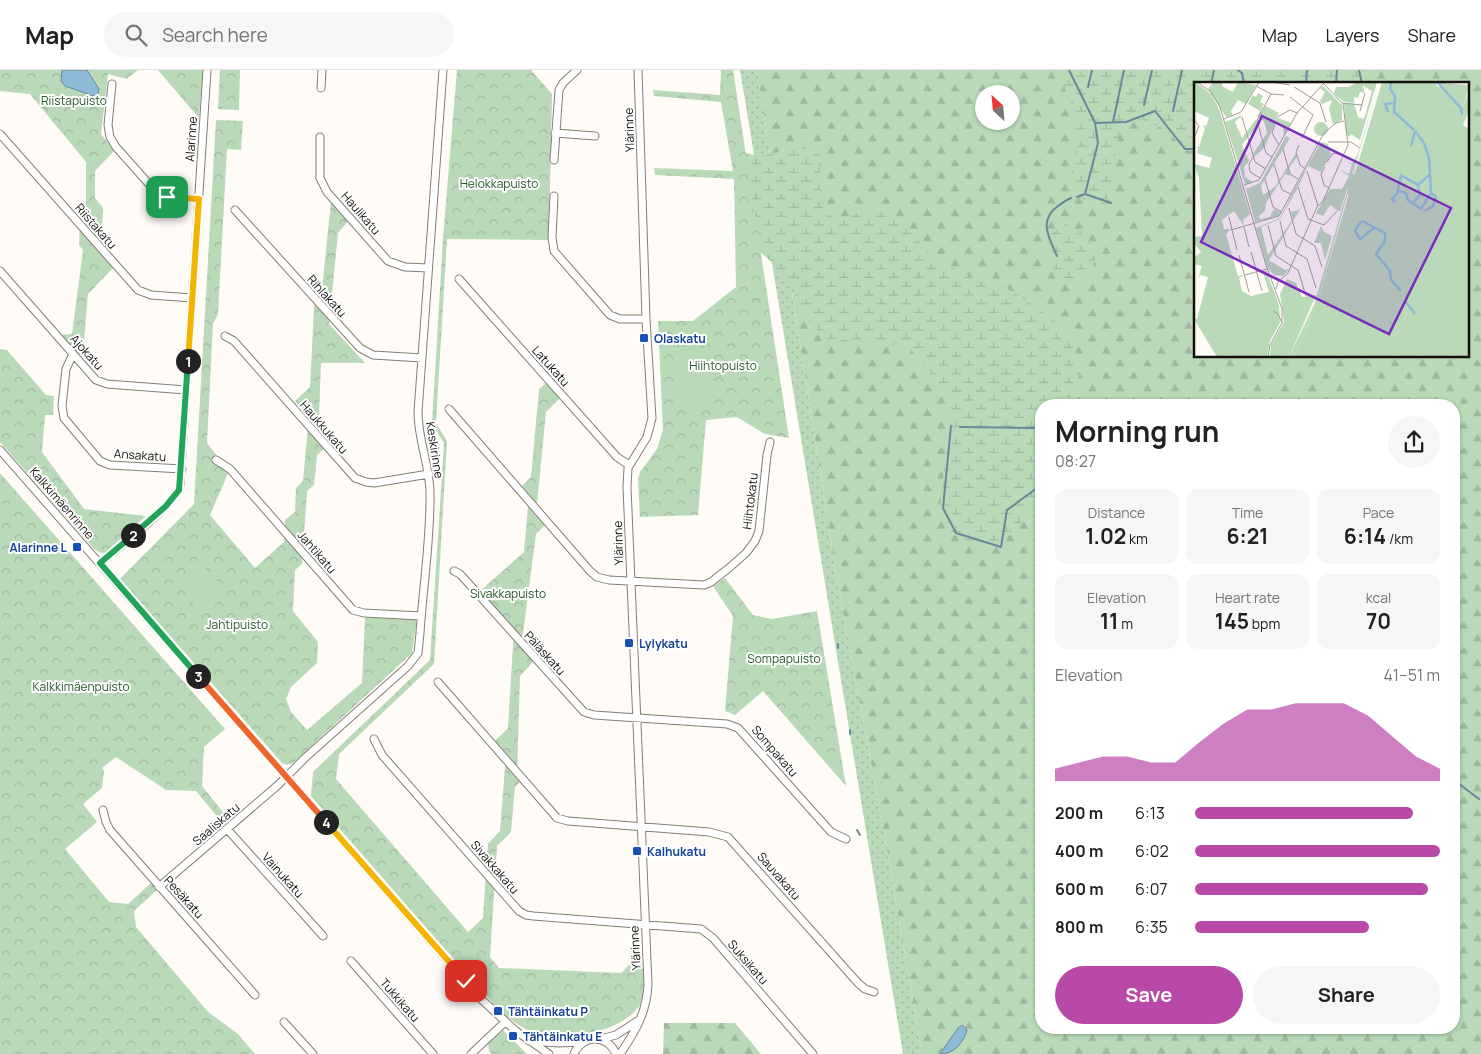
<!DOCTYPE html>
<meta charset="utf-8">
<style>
:root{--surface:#fff;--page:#f6f6f6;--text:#202124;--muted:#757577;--line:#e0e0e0;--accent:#b849a7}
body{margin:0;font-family:Manrope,sans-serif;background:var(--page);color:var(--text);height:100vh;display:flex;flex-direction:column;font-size:19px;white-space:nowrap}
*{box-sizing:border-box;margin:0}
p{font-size:16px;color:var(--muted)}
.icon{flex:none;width:28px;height:28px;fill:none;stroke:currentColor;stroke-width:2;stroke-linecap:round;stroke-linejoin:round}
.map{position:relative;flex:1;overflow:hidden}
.panel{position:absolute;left:1035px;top:329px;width:425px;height:635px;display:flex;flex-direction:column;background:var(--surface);border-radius:20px;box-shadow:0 1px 4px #0004}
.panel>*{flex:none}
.needle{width:32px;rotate:334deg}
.controls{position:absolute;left:975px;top:15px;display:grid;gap:10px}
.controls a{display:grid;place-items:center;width:45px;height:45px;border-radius:50%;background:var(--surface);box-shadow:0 1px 4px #0004;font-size:25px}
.pin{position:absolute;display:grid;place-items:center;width:42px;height:42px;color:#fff;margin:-21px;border-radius:10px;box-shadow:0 2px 8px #0006}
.km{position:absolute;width:25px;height:25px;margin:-12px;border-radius:50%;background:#222;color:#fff;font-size:14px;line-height:25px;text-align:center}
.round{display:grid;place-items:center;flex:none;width:52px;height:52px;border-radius:26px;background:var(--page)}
.summary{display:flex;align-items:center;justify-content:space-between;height:85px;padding:0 20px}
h1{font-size:28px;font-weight:700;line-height:38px}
.figures{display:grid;grid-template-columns:repeat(3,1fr);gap:8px;height:85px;padding:5px 20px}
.figures div{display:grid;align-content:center;border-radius:12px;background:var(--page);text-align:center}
.figures b{font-size:21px;font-weight:700}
.figures small{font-size:14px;font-weight:400}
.figures p{font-size:14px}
.chart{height:140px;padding:10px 20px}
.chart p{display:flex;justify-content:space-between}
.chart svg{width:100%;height:90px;margin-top:5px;fill:var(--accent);opacity:.7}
.cta{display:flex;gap:10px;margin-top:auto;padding:10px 20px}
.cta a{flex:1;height:58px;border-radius:30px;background:var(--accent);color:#fff;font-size:20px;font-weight:700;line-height:58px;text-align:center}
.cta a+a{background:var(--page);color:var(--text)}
ul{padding:0 20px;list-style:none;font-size:16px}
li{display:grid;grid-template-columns:80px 60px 1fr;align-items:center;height:38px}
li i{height:12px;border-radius:6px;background:var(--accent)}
header{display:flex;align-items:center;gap:30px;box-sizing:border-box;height:70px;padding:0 25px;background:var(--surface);border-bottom:1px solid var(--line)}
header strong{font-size:24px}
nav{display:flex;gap:28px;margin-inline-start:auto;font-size:18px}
.search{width:350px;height:45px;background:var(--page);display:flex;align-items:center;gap:12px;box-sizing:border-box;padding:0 18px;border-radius:28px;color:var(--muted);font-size:19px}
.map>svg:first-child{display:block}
.grass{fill:url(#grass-dots)}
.forest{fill:url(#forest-firs);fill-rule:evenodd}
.wetland{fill:url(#wetland-marsh)}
.park{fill:url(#park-crowns)}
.pitch{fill:#bad9b9}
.water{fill:#8dbbd7;stroke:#69889a}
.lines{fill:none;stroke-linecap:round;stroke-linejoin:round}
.stream{stroke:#69889a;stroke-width:2}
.minor-casing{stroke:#857d73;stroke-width:9}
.minor{stroke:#fff;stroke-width:7}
.split-1-casing{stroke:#fff;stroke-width:10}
.split-2-casing{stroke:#fff;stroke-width:10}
.split-3-casing{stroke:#fff;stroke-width:10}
.split-4-casing{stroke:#fff;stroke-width:10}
.split-5-casing{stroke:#fff;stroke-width:10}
.split-1{stroke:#f5b400;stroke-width:6}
.split-2{stroke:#22a559;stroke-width:6}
.split-3{stroke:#22a559;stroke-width:6}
.split-4{stroke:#f0652b;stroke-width:6}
.split-5{stroke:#f5b400;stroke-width:6}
.transit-dot{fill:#1a4fb4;stroke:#fff;stroke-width:2}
.labels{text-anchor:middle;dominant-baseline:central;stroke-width:4;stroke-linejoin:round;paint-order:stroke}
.park-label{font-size:12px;fill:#265829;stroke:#fff}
.street-label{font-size:12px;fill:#14110d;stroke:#fff}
.transit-label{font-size:12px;font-weight:bold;fill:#164399;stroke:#fff;text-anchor:start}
.inset-river{fill:none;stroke:#8dbbd7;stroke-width:2.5}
.inset-road{fill:none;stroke:#a19d99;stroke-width:1}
.view{fill:#7b2cbf;fill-opacity:0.15;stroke:#7b2cbf;stroke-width:2.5}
.inset-edge{fill:none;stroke:#14110d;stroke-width:2.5}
</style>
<header>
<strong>Map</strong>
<div class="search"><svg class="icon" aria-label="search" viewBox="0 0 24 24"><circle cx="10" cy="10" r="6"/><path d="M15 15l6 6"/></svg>Search here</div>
<nav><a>Map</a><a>Layers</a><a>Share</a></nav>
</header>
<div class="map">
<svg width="1481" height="984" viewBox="0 0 1481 984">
<defs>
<pattern id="grass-dots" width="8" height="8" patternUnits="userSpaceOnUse" patternTransform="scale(1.25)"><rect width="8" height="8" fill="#bad9b9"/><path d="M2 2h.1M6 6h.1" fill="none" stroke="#9fb99e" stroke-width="1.8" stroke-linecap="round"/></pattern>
<pattern id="forest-firs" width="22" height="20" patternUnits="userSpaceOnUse" patternTransform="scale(1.25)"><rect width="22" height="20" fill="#bad9b9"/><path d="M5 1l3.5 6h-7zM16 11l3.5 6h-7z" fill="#9fb99e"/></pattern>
<pattern id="wetland-marsh" width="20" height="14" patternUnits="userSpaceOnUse" patternTransform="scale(1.25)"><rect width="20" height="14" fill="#bad9b9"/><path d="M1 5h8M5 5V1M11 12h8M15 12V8" fill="none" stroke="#9fb99e"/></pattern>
<pattern id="park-crowns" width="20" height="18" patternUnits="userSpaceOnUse" patternTransform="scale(1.25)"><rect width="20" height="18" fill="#bad9b9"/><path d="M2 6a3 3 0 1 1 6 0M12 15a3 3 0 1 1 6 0" fill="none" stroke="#9fb99e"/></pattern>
</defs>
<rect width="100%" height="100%" fill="#fffbf7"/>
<path class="grass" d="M740,0H757L836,503L889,791L922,984H903Z"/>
<path class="forest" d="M757,0H1481V984H922L889,791L836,503ZM1195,14H1467V286H1195ZM984,24H1011V51H984ZM1041,335H1454V958H1041Z
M664,953H735L761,984H663Z"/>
<path class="wetland" d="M1058,0H1363L1371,14H1195V81L1186,80L1164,59L1143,50L1133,51L1121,60C1119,67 1117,75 1116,83C1114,101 1118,118 1105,133H1087L1082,128L1070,108L1078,75L1072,36Z
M796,77L819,83L821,135L838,153L864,139L880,138L901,148L921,174L938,191L976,209L1001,215L1026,230L1057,253L1072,268L1080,300L1073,335H1041V420L1037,430L1014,462L993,476L972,473L953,464L940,438L951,329L911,280L885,272L826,269L810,252L793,220L776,196L758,180L739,87L747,83L759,87Z
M1066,154L1082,163L1098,181L1091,201L1078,212L1061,208L1048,192V166Z"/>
<path class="park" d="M0,0H138L127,9L108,4L101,64L114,81L95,101V128L103,138L101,184L113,198L88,224L83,282L79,285L62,265L72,264L83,180L79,175L80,150L86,143V92L30,24L0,21Z
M158,0H203L199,48Z
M220,0H240L239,40L218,39Z
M457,0H531L552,24L549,170L447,169L436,353L447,371L434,594L339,684L336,709L468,862L483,848L488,774L500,761L506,684L495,671L508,658L514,558L480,521L524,482L529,425L522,416L531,407L539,319L547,312L560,328L546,342L536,444L545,455L536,464L521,578L533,592L520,606L517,708L520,712L515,717L511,762L497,776L490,887L499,898L621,903L641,883C643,898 648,922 639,936C620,964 564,971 533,962C522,959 511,949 501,943L311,726L313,702L430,590L444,373L432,354L443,168Z
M721,0H733L789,368L765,364L737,347L706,350L698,445L640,447L638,409L640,402L657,379L663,360L658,251H693L736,217L734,109L655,105L654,98L733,101L721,32L654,26L653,20L720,25Z
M216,50L243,51L241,80L227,79L218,244L213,254L207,373L229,401L210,445L255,498L284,472L285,450L295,442L296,418L303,411L309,347L295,331L310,317L315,218L323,210L331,131L348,151L338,163L329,254L365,293H321L318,373L324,379L317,385L314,415L307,421L302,494L295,500L293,541L318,572L317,593L291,617L286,629L291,642L307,660L362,613L365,548H417L412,583L293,693L287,695L282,693L120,509L194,434Z
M0,279L7,280L46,325L54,326L53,345H45L42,382L84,439L146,446L106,483H101L94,479L0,372Z
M0,403L225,659L204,677L202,716L230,751L225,756L196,721L166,720L116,687L102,698L104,701L102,718L83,734L97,752L65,779L109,832L128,834L151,813L157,820L134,841L136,857L208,942L238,964L255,984H0Z
M725,508L753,545L772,549L817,541L846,716L763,621L735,645L725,641L733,546L713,516Z
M503,960L527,984H492L489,982L488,973Z"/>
<path class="pitch" d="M710,280L712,332L678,335L675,283Z
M199,491L228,523L204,545L176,513Z"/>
<path class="water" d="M62,0H87L99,19L98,24L93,26L65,16L61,11Z
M962,955L967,960C963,973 954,984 940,984L958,958Z"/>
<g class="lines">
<path class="stream" d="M1069,0L1095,53L1098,73L1085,124L1111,133
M1238,0L1242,3L1244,14
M1359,0L1362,14
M1211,14L1214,0
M1306,14L1307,0
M1336,14L1337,0
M1088,17L1092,0
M1144,35L1152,0
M1173,41L1182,0
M1113,52L1124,0
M1095,53L1126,52L1155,41L1185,79H1195
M1077,127L1085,124
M1057,186C1049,168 1038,150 1058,136C1062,133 1066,130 1071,128
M951,356L943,438L956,463L1001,477L1007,440L1041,415
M960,357L1041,358
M838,574V578
M850,660V664
M1454,710L1479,729
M857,760L860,765"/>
<g class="minor-casing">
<path id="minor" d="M112,14L108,55L110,67L116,77L157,123L162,126L199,129
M321,18L322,0
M555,63L595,66
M0,64L138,220L151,225L192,228
M320,67V108L327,122L388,191L405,197L428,198
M554,90L559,20L563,13L577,0
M554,126L552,167L554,181L610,245L620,249H646
M235,140L360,278L373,285L422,288
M0,201L96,310L107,314L186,320
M459,209L617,387L629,395
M225,266L234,271L355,408L366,412L374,413L429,404
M73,284L66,299L62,336L64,348L100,391L110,395L182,399
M449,339L590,501L597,507L609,510L704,515L711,512L729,498L746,483L755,471L759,461L767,385L770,372
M0,380L483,931L516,961L549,984
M216,390L230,399L353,540L364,543L421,546
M100,493C118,478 175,435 180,415L207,0
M454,501L460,504L584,642L594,645L727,654L738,658L831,762L846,769
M438,612L557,748L568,751L709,762L728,767L858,913L865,919L874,922
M374,669L382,685L519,841L526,845L533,846L701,859L713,868L813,984
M103,740L106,752L110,760L255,925
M227,759L323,866
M159,817L277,716L306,687L408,596L418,583L420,563C423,516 431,468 430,421C429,394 418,369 418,342L443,0
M351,891L433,984
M284,952L313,984
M600,969L616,965L639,950
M529,971L559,973L582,972
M471,984L505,952
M574,984C582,964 608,964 616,984
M620,984C636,961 647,941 648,914L627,417L628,398L647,367L652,348L646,249L638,0"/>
</g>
<use href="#minor" class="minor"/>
</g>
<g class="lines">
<g class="split-1-casing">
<path id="split-1" d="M167,127L199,129L188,291"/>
</g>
<g class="split-2-casing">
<path id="split-2" d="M133,465L166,436L179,420L188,291"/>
</g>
<g class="split-3-casing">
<path id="split-3" d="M133,465L100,493L198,606"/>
</g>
<g class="split-4-casing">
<path id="split-4" d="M198,606L326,752"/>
</g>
<g class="split-5-casing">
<path id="split-5" d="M326,752L466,911"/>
</g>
<use href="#split-1" class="split-1"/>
<use href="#split-2" class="split-2"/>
<use href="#split-3" class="split-3"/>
<use href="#split-4" class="split-4"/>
<use href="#split-5" class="split-5"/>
</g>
<g class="transit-dot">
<rect x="639" y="263" width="10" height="10" rx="2.5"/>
<rect x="72" y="472" width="10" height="10" rx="2.5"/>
<rect x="624" y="568" width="10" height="10" rx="2.5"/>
<rect x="632" y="776" width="10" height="10" rx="2.5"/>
<rect x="493" y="936" width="10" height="10" rx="2.5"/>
<rect x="508" y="961" width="10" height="10" rx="2.5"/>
</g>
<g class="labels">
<g class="park-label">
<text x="74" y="30">Riistapuisto</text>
<text x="499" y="113">Helokkapuisto</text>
<text x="723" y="295">Hiihtopuisto</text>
<text x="508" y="523">Sivakkapuisto</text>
<text x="237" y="554">Jahtipuisto</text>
<text x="784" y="588">Sompapuisto</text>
<text x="81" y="616">Kalkkimäenpuisto</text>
</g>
<g class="street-label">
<text transform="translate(629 60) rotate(-92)">Ylärinne</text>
<text transform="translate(191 69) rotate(-86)">Alarinne</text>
<text transform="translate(361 143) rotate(49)">Haulikatu</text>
<text transform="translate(96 156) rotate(49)">Riistakatu</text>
<text transform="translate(327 226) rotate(48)">Rihlakatu</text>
<text transform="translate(87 282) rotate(48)">Ajokatu</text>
<text transform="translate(551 296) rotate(48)">Latukatu</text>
<text transform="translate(324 357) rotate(49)">Haukkukatu</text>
<text transform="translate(435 380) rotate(81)">Keskirinne</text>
<text transform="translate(140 385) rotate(4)">Ansakatu</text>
<text transform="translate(750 431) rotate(-83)">Hiihtokatu</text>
<text transform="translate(62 433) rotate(49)">Kalkkimäenrinne</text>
<text transform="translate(618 473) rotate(-92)">Ylärinne</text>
<text transform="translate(317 482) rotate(49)">Jahtikatu</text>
<text transform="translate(545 583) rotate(48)">Päläskatu</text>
<text transform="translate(775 681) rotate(49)">Sompakatu</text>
<text transform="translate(216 754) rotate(-41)">Saaliskatu</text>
<text transform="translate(495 797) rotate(49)">Sivakkakatu</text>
<text transform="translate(283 805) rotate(48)">Vainukatu</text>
<text transform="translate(779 806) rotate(49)">Sauvakatu</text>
<text transform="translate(184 827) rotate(48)">Pesäkatu</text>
<text transform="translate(635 878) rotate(-93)">Ylärinne</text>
<text transform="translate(748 892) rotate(49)">Suksikatu</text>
<text transform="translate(400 930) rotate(49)">Tukkikatu</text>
</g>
<g class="transit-label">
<text x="654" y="268">Olaskatu</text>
<text x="67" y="477" text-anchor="end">Alarinne L</text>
<text x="639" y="573">Lylykatu</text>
<text x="647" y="781">Kalhukatu</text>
<text x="508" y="941">Tähtäinkatu P</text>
<text x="523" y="966">Tähtäinkatu E</text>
</g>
</g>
<g transform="translate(1194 12)">
<rect width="275" height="275" fill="#fffbf7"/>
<path d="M185,0L122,224L100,275H95L120,223ZM241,0L275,3L270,23L264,26L250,21L241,11L240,8L246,4Z" fill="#bad9b9"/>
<path d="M188,0H241L245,7L240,8L245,15L250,21L264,26L270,23L275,8V29L269,43L275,47V275H100L122,224ZM93,197L102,201L108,215L122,213L95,275H76L77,263L90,240L86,212Z" fill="#bad9b9"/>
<path d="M200,11L207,15L204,28L215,46L197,64H193L191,58L205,44L199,32L187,36L188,17H195ZM224,49L253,82L250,90L238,92V102L243,111L242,121L230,128L214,118L210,112L200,120L198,114L208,86L215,84L227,94L237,83L246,84L248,81L245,76L236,78L228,60L215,62L220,50ZM157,91L167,96L165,106L173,109L188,135L183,144L168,156L160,152L169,135L166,126L155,117L153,104Z" fill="#bad9b9"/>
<path d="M1,0L17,12L25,27L56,132L49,138L50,144L40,129L28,138L30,147H37L32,152L44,194L50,193L45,196L48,209L57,214L75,210L69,190L72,188L85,223L86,241L76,259L73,275H23L0,237H3L14,195L6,193L4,197L8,184L0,182V176L7,170L0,161V155L8,154L5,96L0,82L15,86L18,76L3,71L4,66L0,65H5L11,46L8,43L12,44L15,36L0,29ZM19,0H28V4L39,10L44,0L62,3L52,22L44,18L37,29L39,34L32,35L14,7ZM164,0H183L166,58L157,52L155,55L152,51L150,21L160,22L164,35L170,37L178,9L169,4L170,11L166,10L164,16L160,15V21L150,20L140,12L142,5H154ZM129,4L148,23V38L139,42L135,27L138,18L128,22L126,19L131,10L126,6ZM64,11L69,14L66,20L70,22L67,27L72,24L85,31L82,35L97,41L90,53L88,42H81L70,66L60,75L59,72L73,51L70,39L63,35L66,29L54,22L59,13L62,15ZM49,33L41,40L48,56L62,37L64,43L48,63L55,79L50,85L51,95L59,100L51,102L31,40ZM120 47a7 7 0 1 1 14 0a7 7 0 1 1-14 0ZM92,54L96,56L67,104L69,113L81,105L102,71L103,75L94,87L96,94L91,92L72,121L71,129L65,134L66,137L76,135L80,127L87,130L84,134L61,140L52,107L66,101ZM127,60L134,62L137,72L127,90L114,84L102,109L86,137L67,145L74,173L99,137L97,130L105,128L118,108L75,178L91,188L95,187L89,194L80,193L73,185L62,146L86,136L101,106ZM164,71L146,130L136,123L129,134L122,131L136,107H148L155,94L145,87L155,92L158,83L150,77L158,82ZM127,144L130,150L138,154L131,178L127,161H120Z" fill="#bad9b9"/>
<path class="inset-river" d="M197,0L196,7L201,14L200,30L220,48M243,0L267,26L268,33M194,30L191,22L199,21M217,64L221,49M204,109L212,111L214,118L227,127L237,111L235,76L230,61L221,49M201,120L198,117L203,112L207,93L224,103L235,93M220,120L226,113L224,103M231,129L239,124L242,115L237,111M167,139L161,149L166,157L180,146M168,139L191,151V159L182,172L196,189L197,198L207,209M212,220L221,232"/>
<path class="inset-road" d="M3,0L17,10L26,25L72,183L88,227V241L76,263L74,275M78,0L96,3M62,4L77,12L90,13M100,5L126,21L132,40M96,15L119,33L108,56M148,21L168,23M69,27L77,12M166,29L171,11M67,30L63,39L72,71L78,75M48,35L61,80L72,87M83,35L96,28L103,31M30,37L47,30L65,0M0,38L5,44L0,56M81,43L78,51L85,63M134,60H157L166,66M105,63L102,70L106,83L110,86M89,67L96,92L104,97M59,75L55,82L56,90L66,96M133,80L139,71L150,73M80,82L88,108L97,112M131,85L127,92L130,103L135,106M113,89L124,124M71,97L79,125L88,130M50,103L65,98L103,31L129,2M104,105L114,137L130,143L143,129M95,126L102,152L121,164L128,185M35,135L43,168M86,139L92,164L113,177L122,206M74,143L82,174L104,188L112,214M50,145L55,165M37,148L85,134L130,51L142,41L150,39M57,170L68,209M45,173L55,210M51,193L73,187M82,207L84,200L94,191L123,125L129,119L154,63L149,22L128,0M79,229L84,232L88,241"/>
<path class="view" d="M68,34L257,126L195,252L7,160Z"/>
<rect width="275" height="275" class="inset-edge"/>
</g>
</svg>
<div class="controls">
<a><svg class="needle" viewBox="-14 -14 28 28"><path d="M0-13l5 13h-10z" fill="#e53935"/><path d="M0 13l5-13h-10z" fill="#757577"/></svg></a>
</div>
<div class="pin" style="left:167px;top:127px;background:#1e9e55"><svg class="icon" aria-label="arrive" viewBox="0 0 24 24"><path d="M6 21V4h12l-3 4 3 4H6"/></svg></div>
<div class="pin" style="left:466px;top:911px;background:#d93025"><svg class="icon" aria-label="check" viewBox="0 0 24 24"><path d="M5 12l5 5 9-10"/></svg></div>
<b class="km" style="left:188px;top:291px">1</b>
<b class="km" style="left:133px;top:465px">2</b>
<b class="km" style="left:198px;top:606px">3</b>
<b class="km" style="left:326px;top:752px">4</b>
<section class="panel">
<div class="summary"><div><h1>Morning run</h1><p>08:27</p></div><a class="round"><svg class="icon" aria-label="share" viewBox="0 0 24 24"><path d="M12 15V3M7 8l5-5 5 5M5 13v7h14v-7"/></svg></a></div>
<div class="figures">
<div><p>Distance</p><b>1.02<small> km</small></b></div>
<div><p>Time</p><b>6:21</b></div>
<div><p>Pace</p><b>6:14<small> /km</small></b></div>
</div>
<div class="figures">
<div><p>Elevation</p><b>11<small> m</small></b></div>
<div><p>Heart rate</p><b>145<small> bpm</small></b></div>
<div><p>kcal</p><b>70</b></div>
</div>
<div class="chart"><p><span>Elevation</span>41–51 m</p>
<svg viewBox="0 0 160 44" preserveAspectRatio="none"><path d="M0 44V38L10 35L20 32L30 32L40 35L50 35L60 25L70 16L80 9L90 9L100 6L110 6L120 6L130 12L140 22L150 32L160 38V44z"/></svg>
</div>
<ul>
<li><b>200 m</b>6:13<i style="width:89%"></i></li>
<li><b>400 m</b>6:02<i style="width:100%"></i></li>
<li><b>600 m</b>6:07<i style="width:95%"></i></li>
<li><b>800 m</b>6:35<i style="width:71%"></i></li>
</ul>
<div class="cta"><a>Save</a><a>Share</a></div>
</section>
</div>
